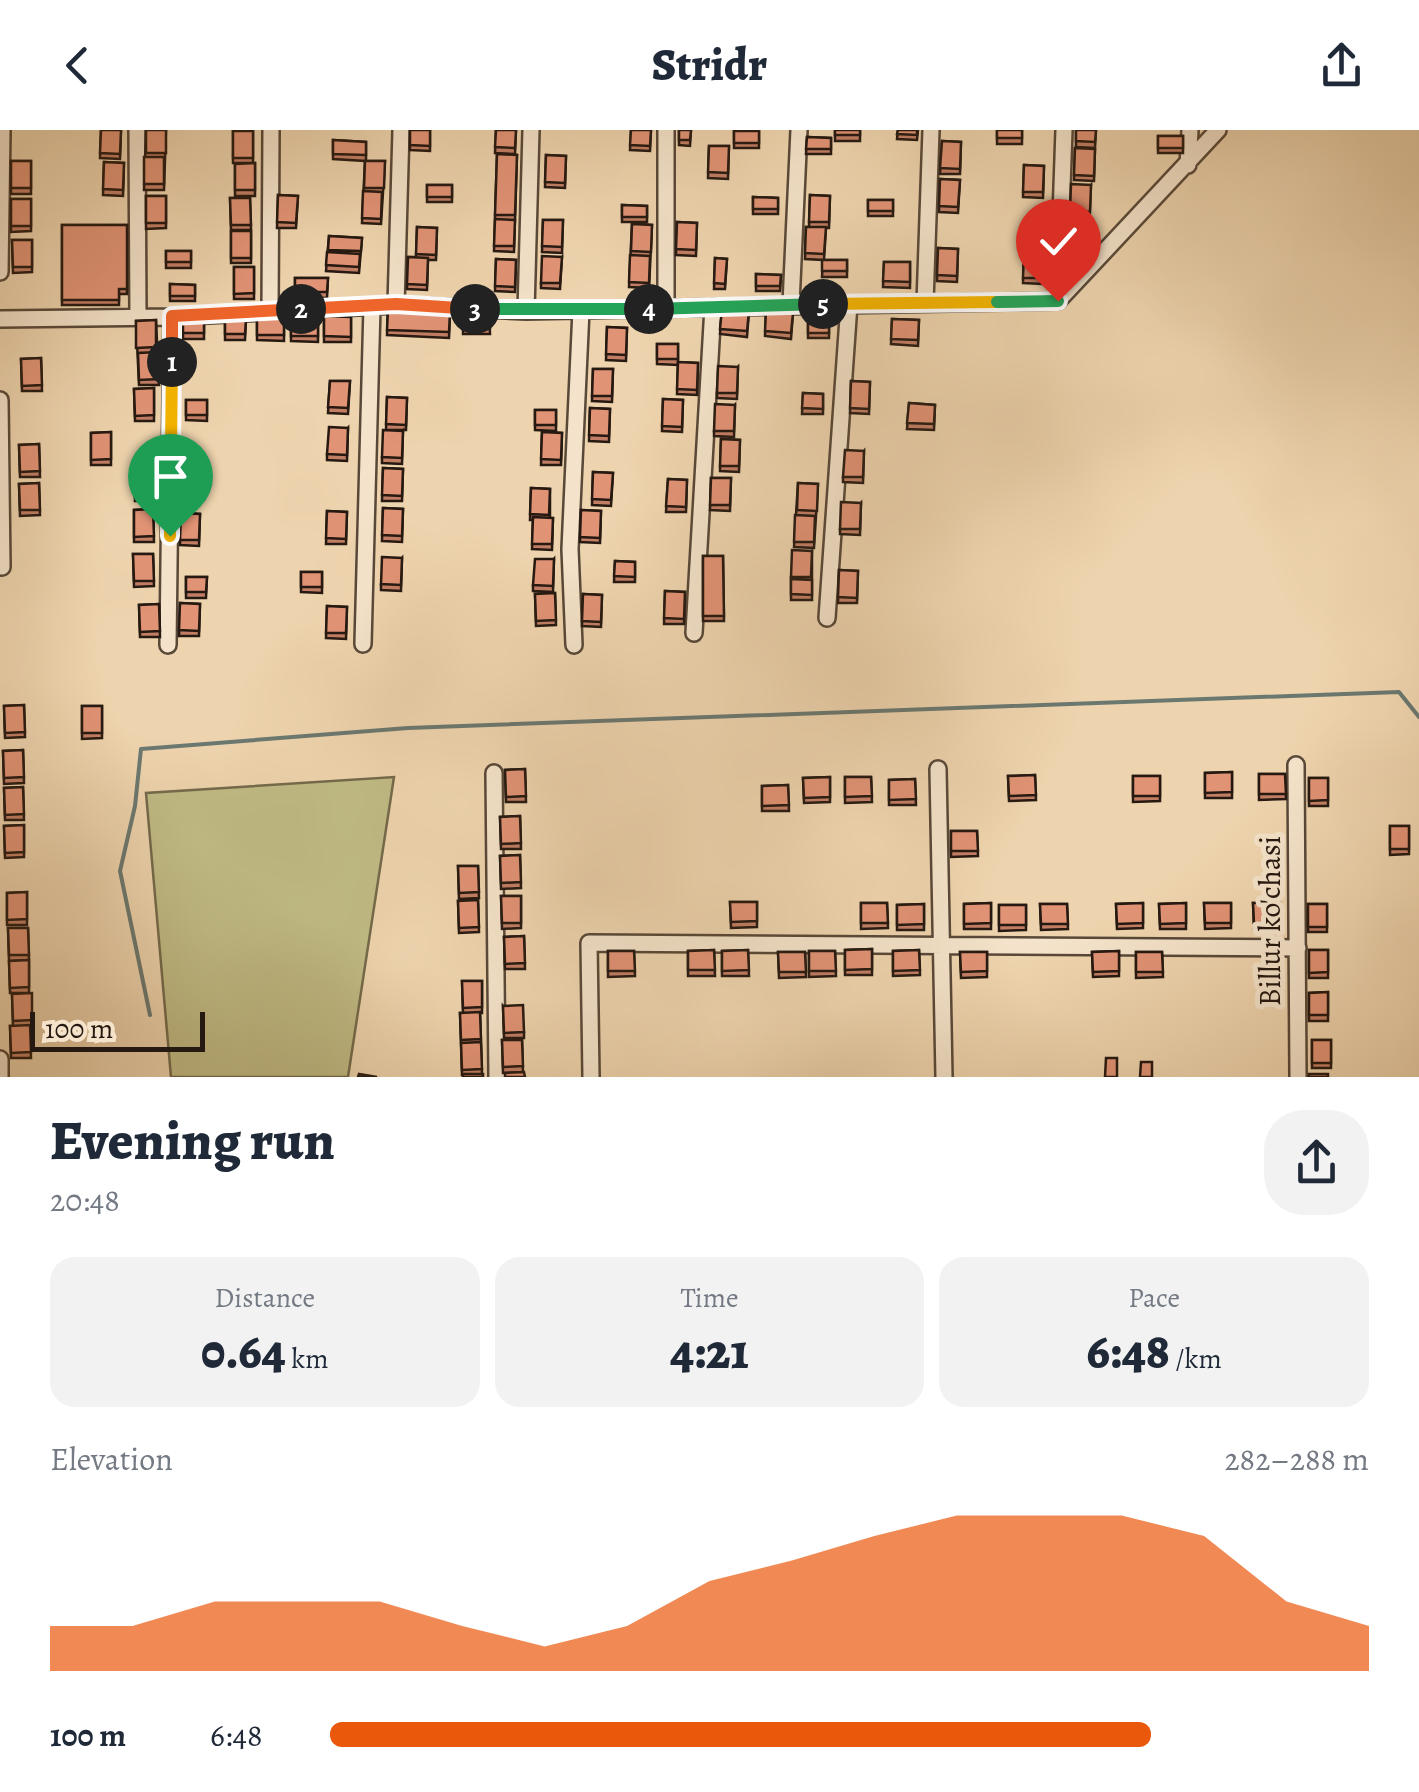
<!DOCTYPE html>
<meta charset="utf-8">
<style>
:root{--surface:#fff;--page:#f2f2f3;--text:#1f2937;--muted:#747a83;--accent:#ea580c}
body{margin:0;font-family:Alegreya,serif;background:var(--page);color:var(--text);height:100vh;display:flex;flex-direction:column;font-size:38px;white-space:nowrap}
*{box-sizing:border-box;margin:0}
p{font-size:32px;color:var(--muted)}
.icon{flex:none;width:55px;height:55px;fill:none;stroke:currentColor;stroke-width:2;stroke-linecap:round;stroke-linejoin:round}
.map{position:relative;height:947px;overflow:hidden}
.side{display:flex;flex-direction:column;background:var(--surface);flex:1}
.side>*{flex:none}
.scale{position:absolute;left:30px;bottom:25px;width:175px;box-sizing:border-box;padding-left:10px;border:5px solid #261911;border-top:0;font-size:28px;line-height:35px;white-space:nowrap;color:#261911;-webkit-text-stroke:8px #f4e3ca;paint-order:stroke}
.pin{position:absolute;display:grid;place-items:center;width:85px;height:85px;color:#fff;margin:-102px -42px;border-radius:50% 50% 50% 0;rotate:-45deg;box-shadow:0 0 10px #0007}
.pin .icon{rotate:45deg}
.km{position:absolute;width:50px;height:50px;margin:-25px;border-radius:50%;background:#222;color:#fff;font-size:28px;line-height:50px;text-align:center}
.round{display:grid;place-items:center;flex:none;width:105px;height:105px;border-radius:40px;background:var(--page)}
.summary{display:flex;align-items:center;justify-content:space-between;height:170px;padding:0 50px}
h1{font-size:55px;font-weight:800;line-height:75px}
.metrics{display:grid;grid-template-columns:repeat(3,1fr);gap:15px;height:170px;padding:10px 50px}
.metrics div{display:grid;align-content:center;border-radius:25px;background:var(--page);text-align:center}
.metrics b{font-size:50px;font-weight:800}
.metrics small{font-size:28px;font-weight:400}
.metrics p{font-size:28px}
.chart{height:280px;padding:20px 50px}
.chart p{display:flex;justify-content:space-between}
.chart svg{width:100%;height:180px;margin-top:10px;fill:var(--accent);opacity:.7}
ul{padding:0 50px;list-style:none;font-size:32px}
li{display:grid;grid-template-columns:160px 120px 1fr;align-items:center;height:75px}
li i{height:25px;border-radius:12px;background:var(--accent)}
header{display:flex;justify-content:space-between;align-items:center;height:130px;padding:0 50px;background:var(--surface);font-size:45px;font-weight:800}
.map>svg:first-child{display:block}
.green{fill:#c0bb85;stroke:#736a4b;stroke-width:2.5}
.lines{fill:none;stroke-linecap:round;stroke-linejoin:round}
.stream{stroke:#6b7870;stroke-width:4}
.minor-casing{stroke:#584838;stroke-width:20}
.minor{stroke:#f4e3ca;stroke-width:15}
.wall{fill:#c27e65;stroke:#261911;stroke-width:2.5}
.building{fill:#e19375;stroke:#261911;stroke-width:2.5}
.split-1-casing{stroke:#fff;stroke-width:20}
.split-2-casing{stroke:#fff;stroke-width:20}
.split-3-casing{stroke:#fff;stroke-width:20}
.split-4-casing{stroke:#fff;stroke-width:20}
.split-5-casing{stroke:#fff;stroke-width:20}
.split-6-casing{stroke:#fff;stroke-width:20}
.split-7-casing{stroke:#fff;stroke-width:20}
.split-1{stroke:#f5b400;stroke-width:12}
.split-2{stroke:#f0652b;stroke-width:12}
.split-3{stroke:#f0652b;stroke-width:12}
.split-4{stroke:#22a559;stroke-width:12}
.split-5{stroke:#22a559;stroke-width:12}
.split-6{stroke:#f5b400;stroke-width:12}
.split-7{stroke:#22a559;stroke-width:12}
.labels{text-anchor:middle;dominant-baseline:central;stroke-width:10;stroke-linejoin:round;paint-order:stroke}
.street-label{font-size:30px;fill:#261911;stroke:#f4e3ca}
</style>
<header><svg class="icon" aria-label="back" viewBox="0 0 24 24"><path d="M15 5l-7 7 7 7"/></svg>Stridr<svg class="icon" aria-label="share" viewBox="0 0 24 24"><path d="M12 15V3M7 8l5-5 5 5M5 13v7h14v-7"/></svg></header>
<div class="map">
<svg width="1419" height="947" viewBox="0 0 1419 947">
<rect width="100%" height="100%" fill="#eed4ae"/>
<filter id="stains"><feTurbulence type="fractalNoise" baseFrequency=".002" numOctaves="4"/><feColorMatrix values="0 0 0 0 .2 0 0 0 0 .09 0 0 0 0 .02 0 0 0 .5 -.17"/></filter>
<radialGradient id="worn" r=".72"><stop offset=".6" stop-color="#630" stop-opacity="0"/><stop offset="1" stop-color="#630" stop-opacity=".3"/></radialGradient>
<path class="green" d="M394,647L348,947H171L146,663Z"/>
<g class="lines">
<path class="stream" d="M150,885L120,741L135,676L141,619L408,598L1399,562L1419,587"/>
<g class="minor-casing">
<path id="minor" d="M137,0L138,187
M1188,35L1190,0
M0,142L2,0
M1058,171L1064,0
M925,173L931,0
M791,174L799,0
M396,175L401,0
M666,179V0
M270,180L271,0
M526,181L531,0
M0,189L172,187L396,175L526,181L1058,171L1218,0
M0,270L2,437
M827,488L849,174
M694,503L713,177
M363,514L372,177
M168,515L172,187
M574,515L570,419L581,180
M1296,635L1298,947
M938,639L944,947
M494,643L497,947
M0,929V947
M591,947L589,813L1298,818"/>
</g>
<use href="#minor" class="minor"/>
</g>
<path class="wall" d="M101,0H121L120,29L100,28Z
M146,0H166L164,60H144Z
M410,0H430V21L410,20Z
M496,0H516L515,24L495,23Z
M631,0H651L650,21L630,20Z
M679,0H691L690,16L679,15Z
M835,0H860V11H835Z
M898,0H918L917,10L897,9Z
M997,0H1022V14H997Z
M1076,0H1096L1095,18L1076,17Z
M233,1H253V33H233Z
M734,1H759V18H734Z
M1158,6H1183V23H1158Z
M807,7L831,8V24H806Z
M333,10L366,12V31H385L381,94L362,93L365,31L333,29Z
M942,11L961,12L960,44H940Z
M709,16H729L728,49L708,48Z
M1075,18L1095,19L1094,51L1074,50Z
M497,24L517,25L514,122L494,121Z
M546,25L566,26L565,58L545,57Z
M11,31H31V64H11Z
M104,32L124,33L123,66L103,65Z
M255,33V66H235V34Z
M1024,35L1044,36L1043,68L1023,67Z
M940,49L960,50L958,83L939,82Z
M427,55H452V72H427Z
M1091,55L1088,120L1068,119L1070,81Z
M278,65L298,66L296,98H277Z
M810,65L830,66L829,98H826L824,130H847V147H822L823,130L805,129L806,97H809Z
M146,66H166V98L146,99Z
M753,67L778,68V84H753Z
M230,68H250L251,100H231Z
M11,69H31V101L11,102Z
M868,70H893V86H868Z
M622,75L647,76V92H622Z
M543,90H563L562,123L542,122Z
M677,92L697,93L696,126L676,125Z
M632,94L652,95L649,158L629,157Z
M62,95H127V164H119V175H62Z
M417,97L437,98L436,130H428L427,160L407,159L408,127H416Z
M231,101H251V133H231Z
M329,106L362,108L359,143L326,141Z
M12,110H32V142L13,143Z
M938,118L958,119L957,152L937,151Z
M166,121H191V138H166Z
M1024,121L1044,122L1043,154L1023,153Z
M562,127L560,159L541,158V153Z
M715,128L727,129L725,159H714Z
M496,129L516,130L515,162L495,161Z
M884,132H910V158L883,157Z
M234,137H254V169H234Z
M756,144L781,145L780,161H756Z
M295,148H328L327,168L295,167Z
M170,154L195,155V171H170Z
M489,178L490,204H463V179Z
M388,179L450,182L449,208L387,205Z
M722,179L749,181L747,207L720,204Z
M766,181L793,183L791,209L765,206Z
M257,185H284V211L257,210Z
M291,186H318V212L291,211Z
M324,186L351,187V212H324Z
M183,188H204V209H183Z
M808,188H829V208H808Z
M225,189H246L245,210H225Z
M892,189L919,190L918,216L891,214Z
M156,190L159,255H139L136,191Z
M607,197L627,198L626,231L606,230Z
M657,214H678V235L657,234Z
M41,228L42,261H22L21,229Z
M678,232L698,233L697,265L677,264Z
M738,237L737,269L717,268V263Z
M593,239H613L612,272L592,271Z
M330,251H350L348,284L328,283Z
M851,251L870,252L869,284L850,283Z
M154,258V291H135L134,259Z
M803,263L823,264V284H802Z
M387,267L407,268L406,300H386Z
M663,269L683,270L682,302L662,301Z
M186,270H207V291L186,290Z
M909,273L935,275L934,300L907,299Z
M735,275L734,307L714,306V301Z
M590,278L610,279L609,312L589,311Z
M535,280H556V301L535,300Z
M348,298L347,331L327,330V324Z
M403,301L402,334L382,333V327Z
M111,302V335H91V303Z
M542,302L562,303L561,335H541Z
M721,309L740,310L739,342L720,341Z
M39,314L40,347H20L19,315Z
M864,321L863,353L843,352V347Z
M153,338L154,371H135L134,339Z
M383,338L403,339L402,371H382Z
M179,341L199,342L198,374H178Z
M593,342L613,343L611,376L592,375Z
M711,348H731L730,381L710,380Z
M668,349L687,350L686,382H666Z
M39,353L40,385L20,386L19,354Z
M798,353L818,354L814,418L794,417Z
M531,358L550,359V387L553,388L552,420L532,419L533,390H530Z
M861,373L860,405L840,404V399Z
M383,378L403,379L402,412L382,411Z
M153,379L154,412H134V380Z
M581,380L601,381L600,413L580,412Z
M327,381L347,382L346,414H326Z
M181,383L200,384L199,416L180,415Z
M812,421V470H791V447Z
M133,424H153L154,456L134,457Z
M703,426H723L724,491H703Z
M402,428L401,461L381,460V454Z
M554,429L553,462L533,461V455Z
M615,431L635,432V452H614Z
M839,440L858,441L857,473H838Z
M301,442H322V463L301,462Z
M186,447H207L206,468H186Z
M665,461L685,462L684,494H664Z
M555,463L556,495L536,496L535,464Z
M583,464L602,465L601,497L582,496Z
M180,473L200,474L199,506H179Z
M159,474L160,507H140L139,475Z
M327,476L347,477L346,509L326,508Z
M24,575L25,607L5,608L4,576Z
M82,576H102V608L82,609Z
M23,620L24,653L4,654L3,621Z
M525,639L526,672H506L505,640Z
M1232,642V668H1205V643Z
M1259,644H1285L1286,669L1259,670Z
M1035,645L1036,670L1009,671L1008,646Z
M1133,646H1160V671L1133,672Z
M830,647V672L804,673L803,648Z
M845,647H871L872,672L845,673Z
M1309,648H1328V676H1309Z
M915,649L916,675H889V650Z
M788,655L789,681H762V656Z
M23,657L24,690H5L4,658Z
M520,686L521,719H501L500,687Z
M24,695V727L5,728L4,696Z
M1390,696H1409V724L1390,725Z
M951,701H977L978,726L951,727Z
M520,725L521,758L501,759L500,726Z
M458,736H478L479,768L459,769Z
M27,762V795H7V763Z
M501,766H521V798L502,799Z
M478,770L479,802L459,803L458,771Z
M730,772H757V797L731,798Z
M861,773H887L888,798L861,799Z
M991,773V799H964V774Z
M1143,773V798L1117,799L1116,774Z
M1186,773V799H1160L1159,774Z
M1204,773H1231V798L1205,799Z
M1253,773H1280V798L1254,799Z
M924,774V800H897V775Z
M1040,774H1067L1068,799L1041,800Z
M1308,774H1327V802H1308Z
M999,775H1026V800L999,801Z
M8,798H28L29,830L9,831Z
M524,806L525,839H505L504,807Z
M872,819V845H845V820Z
M714,820L715,846H688V821Z
M748,820L749,846H722V821Z
M919,820L920,845L893,846V821Z
M1309,820H1328V848H1309Z
M608,821H634L635,846L608,847Z
M809,821H835L836,846L809,847Z
M1119,821V846L1093,847L1092,822Z
M778,822H805L806,847L779,848Z
M960,822H987V847L961,848Z
M1136,822H1162L1163,847L1136,848Z
M29,830V863H10L9,831Z
M462,851H482V883H480L482,944L462,945L460,883H463Z
M1328,862V891H1309V863Z
M12,864L32,890V895L30,896L31,928H11L10,896H13Z
M503,876L524,902V908H504Z
M502,910H522L523,942L503,943Z
M1312,910H1331V938H1312Z"/>
<path class="building" d="M101,0H121L120,24L100,23Z
M146,0H166V23H146Z
M410,0H430V16L410,15Z
M496,0H516L515,18L495,17Z
M631,0H651L650,16L630,15Z
M679,0H691L690,10H679Z
M835,0H860V5H835Z
M898,0H917V5L897,4Z
M997,0H1022V8H997Z
M1076,0H1096L1095,12L1076,11Z
M233,1H253V28H233Z
M734,1H759V13H734Z
M1158,6H1183V18H1158Z
M807,7L831,8V19H806Z
M333,10L366,12V25L333,24Z
M942,11L961,12L960,39L940,38Z
M709,16H729L728,43L708,42Z
M1075,18L1095,19L1094,46L1074,45Z
M497,24L517,25L515,85H495Z
M546,25L566,26L565,53L545,52Z
M144,27H164V54H144Z
M11,31H31V58H11Z
M365,31H385L384,58H364Z
M104,32L124,33L123,60L103,59Z
M255,33V60H235V34Z
M1024,35L1044,36L1043,62H1023Z
M940,49L960,50L958,77L939,76Z
M1071,54L1091,55L1090,82L1070,81Z
M427,55H452V67H427Z
M363,61L382,62L381,89L362,88Z
M278,65L298,66L296,93L277,92Z
M810,65L830,66L829,92H809Z
M146,66H166V93H146Z
M753,67L778,68V79H753Z
M230,68H250L251,95H231Z
M11,69H31V96H11Z
M868,70H893V81H868Z
M622,75L647,76V87H622Z
M1069,87L1089,88L1088,114H1068Z
M495,89L515,90L514,116H494Z
M543,90H563L562,117L542,116Z
M677,92L697,93L696,120L676,119Z
M632,94L652,95L651,122L631,121Z
M62,95H127V159H119V170H62Z
M417,97L437,98L436,125L416,124Z
M806,97H826L824,124L805,123Z
M231,101H251V128H231Z
M329,106L362,108L361,121L328,120Z
M12,110H32V137H13Z
M938,118L958,119L957,146L937,145Z
M166,121H191V132H166Z
M1024,121L1044,122L1043,148H1023Z
M327,122L360,124L359,137L326,135Z
M630,125L650,126L649,153L629,152Z
M542,126L562,127L560,153H541Z
M408,127L428,128L427,155L407,154Z
M715,128L727,129L725,154L714,153Z
M496,129L516,130L515,157L495,156Z
M822,130H847V141H822Z
M884,132H910V152L883,151Z
M234,137H254V163L234,164Z
M756,144L781,145L780,156H756Z
M295,148H328L327,162H295Z
M170,154L195,155V166H170Z
M489,178L490,198L463,199V179Z
M388,179L450,182L449,202L387,200Z
M722,179L749,181L747,201L720,199Z
M766,181L793,183L791,203L765,201Z
M257,185H284V205H257Z
M291,186H318V206H291Z
M324,186L351,187V207L324,206Z
M183,188H204V203H183Z
M808,188H829V203H808Z
M225,189H246L245,204H225Z
M892,189L919,190L918,210L891,209Z
M156,190V217L136,218V191Z
M607,197L627,198L626,225L606,224Z
M657,214H678V229H657Z
M158,222L159,249L139,250L138,223Z
M41,228L42,255L22,256L21,229Z
M678,232L698,233L697,260L677,259Z
M718,236L738,237L737,263H717Z
M593,239H613L612,266H592Z
M330,251H350L348,278L328,277Z
M851,251L870,252L869,279L850,278Z
M154,258V285L135,286L134,259Z
M803,263L823,264V279L802,278Z
M387,267L407,268L406,295L386,294Z
M663,269L683,270L682,297L662,296Z
M186,270H207V285H186Z
M909,273L935,275L934,294L907,293Z
M715,274L735,275L734,301H714Z
M590,278L610,279L609,306L589,305Z
M535,280H556V295H535Z
M329,297L348,298L347,325L327,324Z
M383,300L403,301L402,328L382,327Z
M111,302V329L91,330V303Z
M542,302L562,303L561,330L541,329Z
M721,309L740,310L739,336H720Z
M39,314L40,341L20,342L19,315Z
M845,320L864,321L863,347H843Z
M153,338L154,365L135,366L134,339Z
M383,338L403,339L402,366L382,365Z
M179,341L199,342L198,369L178,368Z
M593,342L613,343L611,370L592,369Z
M711,348H731L730,375H710Z
M668,349L687,350L686,377L666,376Z
M39,353L40,380H20L19,354Z
M798,353L818,354L817,381L797,380Z
M531,358L550,359L549,385L530,384Z
M841,372L861,373L860,399H840Z
M383,378L403,379L402,406L382,405Z
M153,379L154,406L134,407V380Z
M581,380L601,381L600,408L580,407Z
M327,381L347,382L346,409L326,408Z
M181,383L200,384L199,410H180Z
M795,385L815,386L814,412H794Z
M533,387L553,388L552,414H532Z
M792,420L812,421L811,447H791Z
M133,424H153L154,451H134Z
M703,426H723L724,486H703Z
M382,427L402,428L401,455L381,454Z
M535,429H554L553,456L533,455Z
M615,431L635,432V447L614,446Z
M839,440L858,441L857,468L838,467Z
M301,442H322V457H301Z
M186,447H207L206,462H186Z
M791,449L812,450V465L791,464Z
M665,461L685,462L684,489L664,488Z
M555,463L556,490L536,491L535,464Z
M583,464L602,465L601,492L582,491Z
M180,473L200,474L199,501L179,500Z
M159,474L160,501L140,502L139,475Z
M327,476L347,477L346,503H326Z
M24,575L25,602L5,603L4,576Z
M82,576H102V603H82Z
M23,620L24,647L4,648L3,621Z
M525,639L526,666L506,667L505,640Z
M1232,642V662L1205,663V643Z
M1259,644H1285L1286,664H1259Z
M1035,645L1036,665L1009,666L1008,646Z
M1133,646H1160V666H1133Z
M830,647V667L804,668L803,648Z
M845,647H871L872,666L845,667Z
M1309,648H1328V670L1309,671Z
M915,649L916,669L889,670V650Z
M788,655L789,675L762,676V656Z
M23,657L24,684L5,685L4,658Z
M520,686L521,713L501,714L500,687Z
M24,695V722L5,723L4,696Z
M1390,696H1409V719H1390Z
M951,701H977L978,721H951Z
M520,725L521,752L501,753L500,726Z
M458,736H478L479,762L459,763Z
M27,762V789L7,790V763Z
M501,766H521V793H502Z
M478,770L479,797L459,798L458,771Z
M730,772H757V791L731,792Z
M861,773H887L888,793H861Z
M991,773V793L964,794V774Z
M1143,773V793L1117,794L1116,774Z
M1186,773V793L1160,794L1159,774Z
M1204,773H1231V793H1205Z
M1253,773H1280V793H1254Z
M924,774V794L897,795V775Z
M1040,774H1067L1068,794H1041Z
M1308,774H1327V797H1308Z
M999,775H1026V795H999Z
M8,798H28L29,825H9Z
M524,806L525,833L505,834L504,807Z
M872,819V839L845,840V820Z
M714,820L715,840H688V821Z
M748,820L749,840L722,841V821Z
M919,820L920,840L893,841V821Z
M1309,820H1328V842L1309,843Z
M608,821H634L635,841H608Z
M809,821H835L836,841H809Z
M1119,821V841L1093,842L1092,822Z
M778,822H805L806,842H779Z
M960,822H987V841L961,842Z
M1136,822H1162L1163,842H1136Z
M29,830V857L10,858L9,831Z
M462,851H482V877L463,878Z
M1328,862V885H1309V863Z
M32,863V890L13,891L12,864Z
M523,875L524,902L504,903L503,876Z
M480,882L481,909L461,910L460,883Z
M30,895L31,922L11,923L10,896Z
M502,910H522L523,936L503,937Z
M1312,910H1331V933H1312Z
M481,912L482,939L462,940L461,913Z
M1106,928H1117V947H1105Z
M1141,932H1152V947H1140Z
M524,942L525,947H505V943Z
M359,944L377,947H358Z
M463,944H483V947H463Z
M1309,944H1328V947H1309Z"/>
<g class="lines">
<g class="split-1-casing">
<path id="split-1" d="M170,406L172,232"/>
</g>
<g class="split-2-casing">
<path id="split-2" d="M172,232V186L301,179"/>
</g>
<g class="split-3-casing">
<path id="split-3" d="M301,179L396,174L475,179"/>
</g>
<g class="split-4-casing">
<path id="split-4" d="M475,179H649"/>
</g>
<g class="split-5-casing">
<path id="split-5" d="M649,179L823,174"/>
</g>
<g class="split-6-casing">
<path id="split-6" d="M823,174L997,172"/>
</g>
<g class="split-7-casing">
<path id="split-7" d="M997,172L1058,171"/>
</g>
<use href="#split-1" class="split-1"/>
<use href="#split-2" class="split-2"/>
<use href="#split-3" class="split-3"/>
<use href="#split-4" class="split-4"/>
<use href="#split-5" class="split-5"/>
<use href="#split-6" class="split-6"/>
<use href="#split-7" class="split-7"/>
</g>
<g class="labels">
<g class="street-label">
<text transform="translate(1270 791) rotate(-90)">Billur ko'chasi</text>
</g>
</g>
<rect width="100%" height="100%" filter="url(#stains)"/>
<rect width="100%" height="100%" fill="url(#worn)"/>
</svg>
<div class="scale">100 m</div>
<div class="pin" style="left:170px;top:406px;background:#1e9e55"><svg class="icon" aria-label="arrive" viewBox="0 0 24 24"><path d="M6 21V4h12l-3 4 3 4H6"/></svg></div>
<div class="pin" style="left:1058px;top:171px;background:#d93025"><svg class="icon" aria-label="check" viewBox="0 0 24 24"><path d="M5 12l5 5 9-10"/></svg></div>
<b class="km" style="left:172px;top:232px">1</b>
<b class="km" style="left:301px;top:179px">2</b>
<b class="km" style="left:475px;top:179px">3</b>
<b class="km" style="left:649px;top:179px">4</b>
<b class="km" style="left:823px;top:174px">5</b>
</div>
<section class="side">
<div class="summary"><div><h1>Evening run</h1><p>20:48</p></div><a class="round"><svg class="icon" aria-label="share" viewBox="0 0 24 24"><path d="M12 15V3M7 8l5-5 5 5M5 13v7h14v-7"/></svg></a></div>
<div class="metrics">
<div><p>Distance</p><b>0.64<small> km</small></b></div>
<div><p>Time</p><b>4:21</b></div>
<div><p>Pace</p><b>6:48<small> /km</small></b></div>
</div>
<div class="chart"><p><span>Elevation</span>282–288 m</p>
<svg viewBox="0 0 160 44" preserveAspectRatio="none"><path d="M0 44V33L10 33L20 27L30 27L40 27L50 33L60 38L70 33L80 22L90 17L100 11L110 6L120 6L130 6L140 11L150 27L160 33V44z"/></svg>
</div>
<ul>
<li><b>100 m</b>6:48<i style="width:79%"></i></li>
</ul>
</section>
